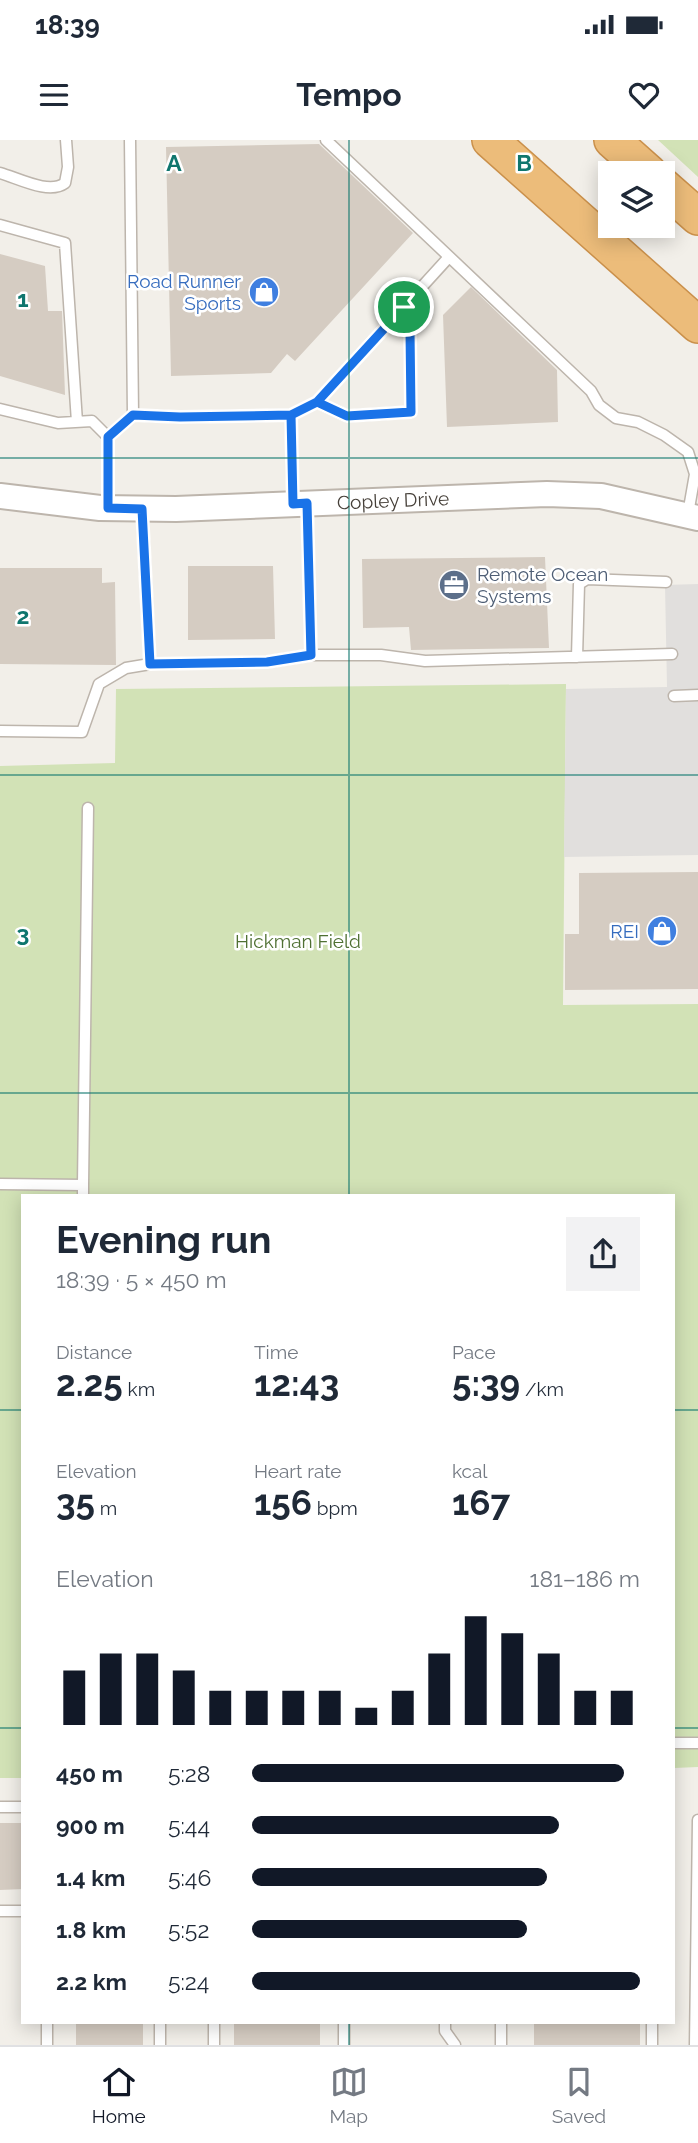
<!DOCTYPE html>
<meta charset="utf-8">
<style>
:root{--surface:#fff;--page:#f2f2f3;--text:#1f2937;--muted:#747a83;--line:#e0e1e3;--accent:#111827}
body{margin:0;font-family:Raleway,sans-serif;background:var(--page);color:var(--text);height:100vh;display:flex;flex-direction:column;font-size:26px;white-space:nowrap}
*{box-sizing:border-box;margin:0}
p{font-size:23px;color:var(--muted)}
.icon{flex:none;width:38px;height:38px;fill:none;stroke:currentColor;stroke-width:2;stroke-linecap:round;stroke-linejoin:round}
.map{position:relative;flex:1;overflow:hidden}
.drawer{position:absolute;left:21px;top:1054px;width:654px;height:830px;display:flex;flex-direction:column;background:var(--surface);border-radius:0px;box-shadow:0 4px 18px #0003}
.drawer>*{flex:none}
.controls{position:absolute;left:598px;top:21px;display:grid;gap:14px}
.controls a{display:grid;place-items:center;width:77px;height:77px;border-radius:0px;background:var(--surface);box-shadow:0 4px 18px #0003;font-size:35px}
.pin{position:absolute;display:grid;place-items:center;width:60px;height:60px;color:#fff;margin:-30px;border:4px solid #fff;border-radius:50%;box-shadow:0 2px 7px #0007}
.round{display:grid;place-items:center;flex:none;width:74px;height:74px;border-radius:0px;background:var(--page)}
.overview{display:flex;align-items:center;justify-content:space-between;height:119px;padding:0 35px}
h1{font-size:38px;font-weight:700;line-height:52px}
.figures{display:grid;grid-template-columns:repeat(3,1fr);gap:10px;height:119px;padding:7px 35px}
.figures div{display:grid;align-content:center}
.figures b{font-size:35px;font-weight:700}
.figures small{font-size:19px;font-weight:400}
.figures p{font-size:19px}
.chart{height:196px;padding:14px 35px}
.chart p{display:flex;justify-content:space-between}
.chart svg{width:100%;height:126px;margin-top:7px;stroke:var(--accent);stroke-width:6}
ul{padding:0 35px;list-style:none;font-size:23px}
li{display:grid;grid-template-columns:112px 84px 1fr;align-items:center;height:52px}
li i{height:18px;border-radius:9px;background:var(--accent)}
.status{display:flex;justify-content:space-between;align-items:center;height:49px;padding:0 35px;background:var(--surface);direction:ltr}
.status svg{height:19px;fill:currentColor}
header{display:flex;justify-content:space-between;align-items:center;height:91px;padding:0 35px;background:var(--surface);font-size:32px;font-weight:700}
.menu{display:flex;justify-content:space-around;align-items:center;height:98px;border-top:2px solid var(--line);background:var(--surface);font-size:19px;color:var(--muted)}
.menu a{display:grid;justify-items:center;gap:4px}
.menu .selected{color:var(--accent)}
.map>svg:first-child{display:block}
.green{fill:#d2e2b6}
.parking{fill:#e1dfdd}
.building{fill:#d5ccc2}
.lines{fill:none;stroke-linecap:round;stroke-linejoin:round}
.service-casing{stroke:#bdb5ac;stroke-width:13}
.tertiary-casing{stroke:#bdb5ac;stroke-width:28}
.motorway-casing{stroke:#ca904b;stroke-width:38}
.service{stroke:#fff;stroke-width:10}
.tertiary{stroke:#fff;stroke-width:24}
.motorway{stroke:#ecbc7a;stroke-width:35}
.route-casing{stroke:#fff;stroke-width:14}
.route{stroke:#1a73e8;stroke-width:9}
.grid{fill:none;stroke:#0f766e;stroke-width:2;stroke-opacity:0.55}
.labels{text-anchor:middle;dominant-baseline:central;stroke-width:5;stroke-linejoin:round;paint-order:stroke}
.shop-label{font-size:19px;fill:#366cbe;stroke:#fff;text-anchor:end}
.street-label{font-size:19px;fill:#453f38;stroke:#fff}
.service-label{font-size:19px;fill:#4e5e75;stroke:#fff;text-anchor:start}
.park-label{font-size:19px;fill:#4f7032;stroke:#fff}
.grid-label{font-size:23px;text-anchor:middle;font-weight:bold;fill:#0f766e;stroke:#fff;stroke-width:5;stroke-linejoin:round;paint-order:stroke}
</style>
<div class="status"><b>18:39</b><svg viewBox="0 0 49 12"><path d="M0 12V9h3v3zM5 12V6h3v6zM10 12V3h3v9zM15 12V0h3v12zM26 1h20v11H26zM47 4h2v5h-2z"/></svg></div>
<header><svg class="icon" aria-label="menu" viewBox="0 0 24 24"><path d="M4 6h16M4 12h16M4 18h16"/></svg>Tempo<svg class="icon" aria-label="heart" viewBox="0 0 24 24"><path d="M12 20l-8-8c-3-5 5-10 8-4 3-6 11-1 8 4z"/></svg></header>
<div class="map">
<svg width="698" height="1905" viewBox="0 0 698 1905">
<rect width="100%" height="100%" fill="#f2efe9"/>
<path class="green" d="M658,0H698V37Z
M566,544L563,865L698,864V1627L674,1628V1055H23V1638H0V626L115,623L116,549Z"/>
<path class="parking" d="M698,444V715L564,717L566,549L667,547L665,445Z"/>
<path class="building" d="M319,4L413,93L295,221L287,214L271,233L171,236L166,7Z
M0,114L45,126L48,171H62L65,255L0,236Z
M471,147L557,230L558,282L447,287L443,175Z
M545,417L549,508L411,510L409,487L363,488L362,419Z
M188,426H273L275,499L188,500Z
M0,428H102V443L115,442L116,525L0,524Z
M698,732V849L565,850V794H579V733Z
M0,1683H23V1749L0,1750Z
M76,1881H143V1905H76Z
M234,1881H320V1905H234Z
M534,1881H640V1905H534Z"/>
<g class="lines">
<g class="service-casing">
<path id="service" d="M326,0L591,251L599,265L616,278L638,282L664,295L688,312L695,334L688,374
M0,33C18,38 49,55 65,43L68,27L66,0
M0,85L65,103L77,282
M317,262L347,276L411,272L410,191L404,167
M0,269L58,283L92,281L108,297
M133,275L180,277L291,275L293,364
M291,275L317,262L449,117
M307,364L311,515
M108,366V297L133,275L130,0
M142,369L150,524
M577,517L579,444L587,439L666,442
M674,556L698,555
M0,591L82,592L99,544L126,528L150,524L267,522L311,515H381L425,521L672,514
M0,1044L83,1045V1055
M83,1045L88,668
M674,1603H698
M0,1667H23
M0,1771H23
M160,1881V1905
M214,1881V1905
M445,1881V1891L455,1905
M501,1881V1905
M652,1881V1905
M47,1905V1881
M344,1905V1881
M695,1905L698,1680"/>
</g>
<g class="tertiary-casing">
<g id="tertiary">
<path id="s1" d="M0,356L100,368L176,369L547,354L601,356L698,378"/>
</g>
</g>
<g class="motorway-casing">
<path id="motorway" d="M490,0L698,185
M612,0L649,33
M663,46L698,77"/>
</g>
<use href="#service" class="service"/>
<use href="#tertiary" class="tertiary"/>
<use href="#motorway" class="motorway"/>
</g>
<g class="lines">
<g class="route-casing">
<path id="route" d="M404,167L317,262L291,275L180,277L133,275L108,297V368L142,369L150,524L267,522L311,515L307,363L293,364L291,275L317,262L347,276L411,272L410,191L404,167"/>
</g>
<use href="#route" class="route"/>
</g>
<path class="grid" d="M349,0V1055M0,318H698M0,635H698M0,953H698M0,1270H23M674,1270H698M0,1588H23M674,1588H698M349,1881V1905"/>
<defs>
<g id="shop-disc" transform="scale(1.575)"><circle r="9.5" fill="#3f7fe0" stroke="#fff"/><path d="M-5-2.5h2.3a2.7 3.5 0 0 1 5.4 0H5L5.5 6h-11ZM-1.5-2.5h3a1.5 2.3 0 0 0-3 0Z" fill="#fff"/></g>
<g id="office-disc" transform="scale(1.575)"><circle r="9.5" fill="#5c6f8a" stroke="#fff"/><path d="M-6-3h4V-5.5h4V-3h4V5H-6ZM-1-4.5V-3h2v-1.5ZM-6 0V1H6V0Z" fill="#fff"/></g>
</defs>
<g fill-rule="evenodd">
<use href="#shop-disc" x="264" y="152"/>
<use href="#office-disc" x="454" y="445"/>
<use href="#shop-disc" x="662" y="791"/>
</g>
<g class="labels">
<g class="shop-label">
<text x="241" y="141">Road Runner<tspan x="241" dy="22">Sports</tspan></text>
<text x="639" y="791">REI</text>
</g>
<g class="street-label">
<text stroke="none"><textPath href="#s1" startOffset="394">Copley Drive</textPath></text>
</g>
<g class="service-label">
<text x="477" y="434">Remote Ocean<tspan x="477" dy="22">Systems</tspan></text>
</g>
<g class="park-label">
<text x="298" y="801">Hickman Field</text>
</g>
</g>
<g class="grid-label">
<text x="174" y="31">A</text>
<text x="524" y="31">B</text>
<text x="23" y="167">1</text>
<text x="23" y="484">2</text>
<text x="23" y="802">3</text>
</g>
</svg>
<div class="controls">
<a><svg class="icon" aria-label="layers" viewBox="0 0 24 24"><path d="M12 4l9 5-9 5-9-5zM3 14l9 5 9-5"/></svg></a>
</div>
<div class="pin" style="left:404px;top:167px;background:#1e9e55"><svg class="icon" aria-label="arrive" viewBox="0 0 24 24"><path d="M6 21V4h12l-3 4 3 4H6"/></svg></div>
<section class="drawer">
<div class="overview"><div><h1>Evening run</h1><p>18:39 · 5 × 450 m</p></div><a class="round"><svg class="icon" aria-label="share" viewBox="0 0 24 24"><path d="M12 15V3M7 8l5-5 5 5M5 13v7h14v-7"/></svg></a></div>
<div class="figures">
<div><p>Distance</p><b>2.25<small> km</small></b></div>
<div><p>Time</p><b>12:43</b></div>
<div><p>Pace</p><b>5:39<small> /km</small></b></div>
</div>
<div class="figures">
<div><p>Elevation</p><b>35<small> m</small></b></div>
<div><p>Heart rate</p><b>156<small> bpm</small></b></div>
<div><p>kcal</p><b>167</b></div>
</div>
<div class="chart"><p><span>Elevation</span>181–186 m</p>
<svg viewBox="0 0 160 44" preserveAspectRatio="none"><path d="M5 44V25M15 44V19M25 44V19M35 44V25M45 44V32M55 44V32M65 44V32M75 44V32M85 44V38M95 44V32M105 44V19M115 44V6M125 44V12M135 44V19M145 44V32M155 44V32"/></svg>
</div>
<ul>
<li><b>450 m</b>5:28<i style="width:96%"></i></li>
<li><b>900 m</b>5:44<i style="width:79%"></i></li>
<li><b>1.4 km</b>5:46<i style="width:76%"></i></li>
<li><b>1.8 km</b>5:52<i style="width:71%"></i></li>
<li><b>2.2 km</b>5:24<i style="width:100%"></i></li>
</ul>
</section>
</div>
<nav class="menu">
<a class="selected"><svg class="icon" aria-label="home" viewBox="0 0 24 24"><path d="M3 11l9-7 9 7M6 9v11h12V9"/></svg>Home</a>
<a><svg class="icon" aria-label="map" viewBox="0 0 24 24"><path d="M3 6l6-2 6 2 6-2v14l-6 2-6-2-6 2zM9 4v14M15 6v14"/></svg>Map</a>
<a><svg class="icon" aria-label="saved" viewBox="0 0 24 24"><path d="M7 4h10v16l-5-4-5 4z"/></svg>Saved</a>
</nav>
